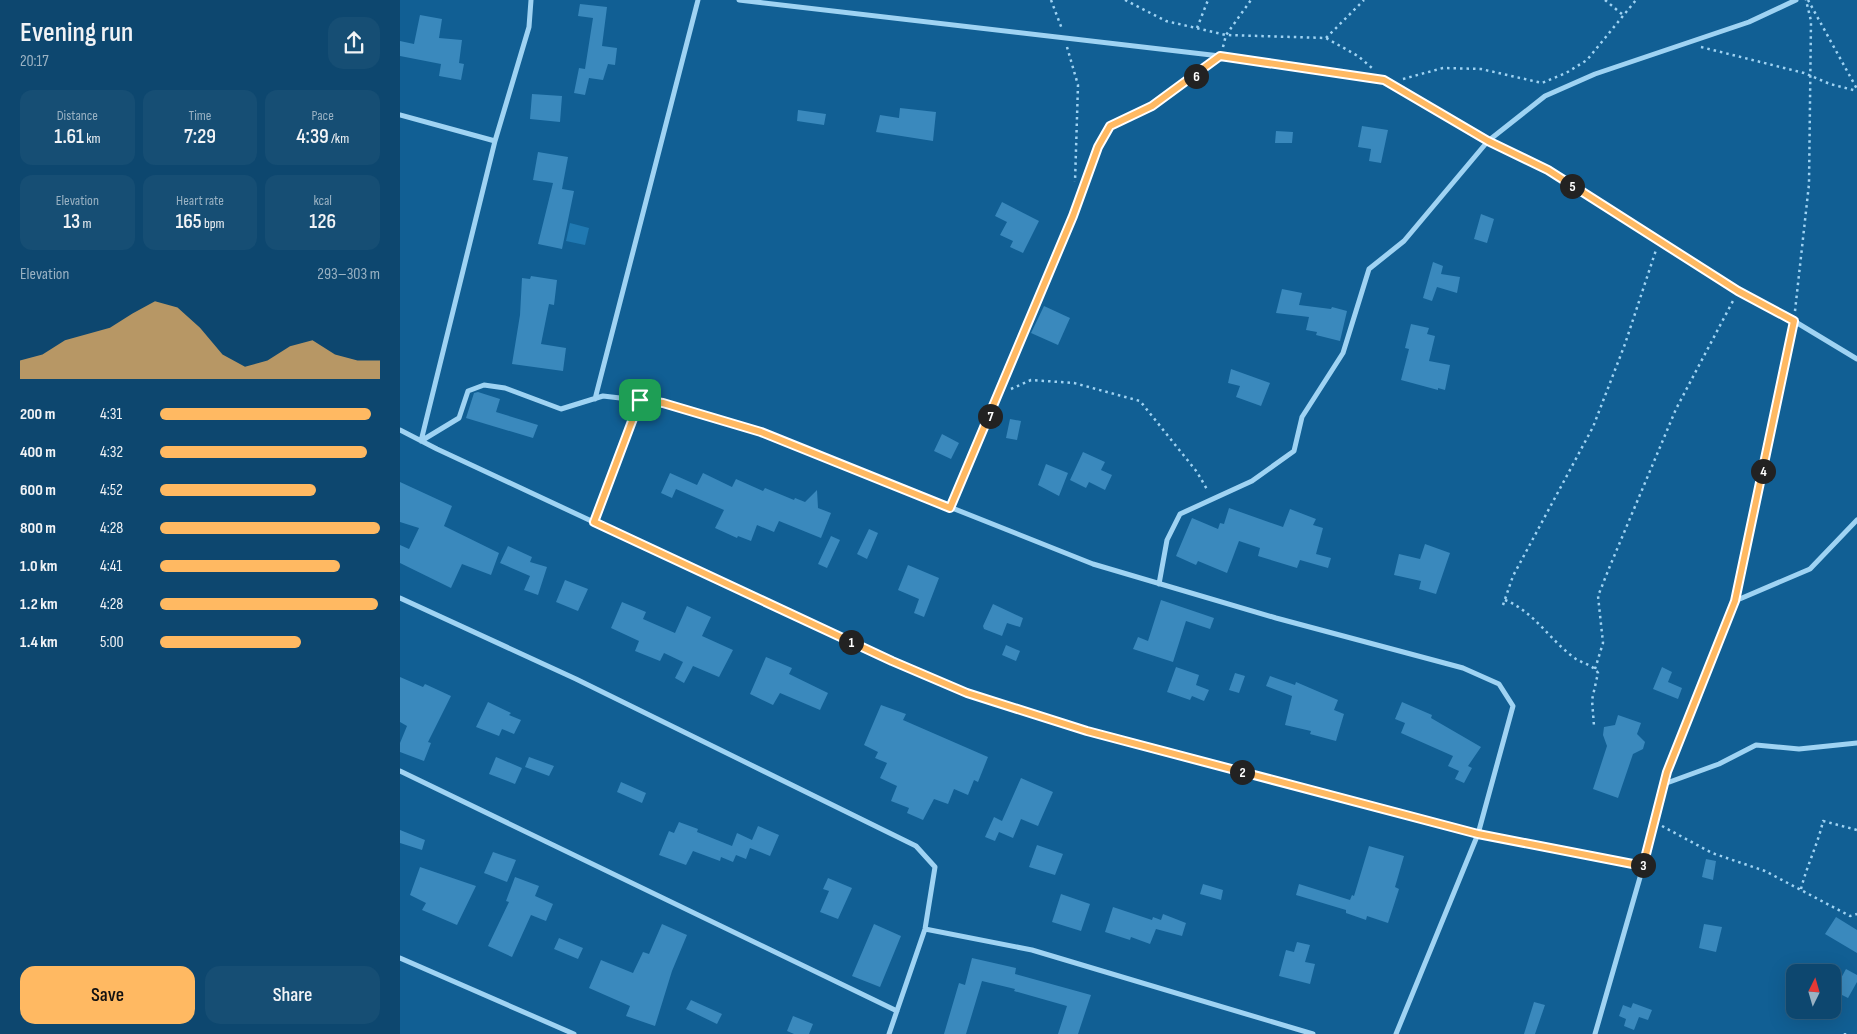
<!DOCTYPE html>
<meta charset="utf-8">
<style>
:root{--surface:#0d476f;--page:#164e74;--text:#f1f3f6;--muted:#9ab2c3;--line:#2d5f82;--accent:#ffb962}
body{margin:0;font-family:"Sofia Sans Condensed",sans-serif;background:var(--page);color:var(--text);height:100vh;display:flex;flex-direction:column;font-size:19px;white-space:nowrap}
*{box-sizing:border-box;margin:0}
p{font-size:16px;color:var(--muted)}
.icon{flex:none;width:28px;height:28px;fill:none;stroke:currentColor;stroke-width:2;stroke-linecap:round;stroke-linejoin:round}
.map{position:relative;flex:1;overflow:hidden}
.drawer{display:flex;flex-direction:column;background:var(--surface);width:400px}
.drawer>*{flex:none}
.needle{width:32px;rotate:5deg}
.tools{position:absolute;left:1386px;top:964px;display:grid;gap:10px}
.tools a{display:grid;place-items:center;width:55px;height:55px;border-radius:10px;background:var(--surface);box-shadow:0 5px 20px #0002,0 0 0 1px var(--line);font-size:25px}
.pin{position:absolute;display:grid;place-items:center;width:42px;height:42px;color:#fff;margin:-21px;border-radius:10px;box-shadow:0 2px 8px #0006}
.km{position:absolute;width:25px;height:25px;margin:-12px;border-radius:50%;background:#222;color:#fff;font-size:14px;line-height:25px;text-align:center}
.round{display:grid;place-items:center;flex:none;width:52px;height:52px;border-radius:15px;background:var(--page)}
.head{display:flex;align-items:center;justify-content:space-between;height:85px;padding:0 20px}
h1{font-size:28px;font-weight:600;line-height:38px}
.figures{display:grid;grid-template-columns:repeat(3,1fr);gap:8px;height:85px;padding:5px 20px}
.figures div{display:grid;align-content:center;border-radius:12px;background:var(--page);text-align:center}
.figures b{font-size:21px;font-weight:600}
.figures small{font-size:14px;font-weight:400}
.figures p{font-size:14px}
.chart{height:140px;padding:10px 20px}
.chart p{display:flex;justify-content:space-between}
.chart svg{width:100%;height:90px;margin-top:5px;fill:var(--accent);opacity:.7}
.primary-button{display:flex;gap:10px;margin-top:auto;padding:10px 20px}
.primary-button a{flex:1;height:58px;border-radius:15px;background:var(--accent);color:#111;font-size:20px;font-weight:600;line-height:58px;text-align:center}
.primary-button a+a{background:var(--page);color:var(--text)}
ul{padding:0 20px;list-style:none;font-size:16px}
li{display:grid;grid-template-columns:80px 60px 1fr;align-items:center;height:38px}
li i{height:12px;border-radius:6px;background:var(--accent)}
main{display:flex;flex:1;min-height:0}
.map>svg:first-child{display:block}
.green{fill:#2079b2}
.building{fill:#3a89bd}
.lines{fill:none;stroke-linecap:round;stroke-linejoin:round}
.path{stroke:#9fd3f3;stroke-width:2.5;stroke-dasharray:2.5 4;stroke-linecap:butt}
.minor{stroke:#9fd3f3;stroke-width:5}
.route-casing{stroke:#fff;stroke-width:10}
.route{stroke:#ffb962;stroke-width:6}
</style>
<main>
<section class="drawer">
<div class="head"><div><h1>Evening run</h1><p>20:17</p></div><a class="round"><svg class="icon" aria-label="share" viewBox="0 0 24 24"><path d="M12 15V3M7 8l5-5 5 5M5 13v7h14v-7"/></svg></a></div>
<div class="figures">
<div><p>Distance</p><b>1.61<small> km</small></b></div>
<div><p>Time</p><b>7:29</b></div>
<div><p>Pace</p><b>4:39<small> /km</small></b></div>
</div>
<div class="figures">
<div><p>Elevation</p><b>13<small> m</small></b></div>
<div><p>Heart rate</p><b>165<small> bpm</small></b></div>
<div><p>kcal</p><b>126</b></div>
</div>
<div class="chart"><p><span>Elevation</span>293–303 m</p>
<svg viewBox="0 0 160 44" preserveAspectRatio="none"><path d="M0 44V35L10 32L20 25L30 22L40 19L50 12L60 6L70 9L80 19L90 32L100 38L110 35L120 28L130 25L140 32L150 35L160 35V44z"/></svg>
</div>
<ul>
<li><b>200 m</b>4:31<i style="width:96%"></i></li>
<li><b>400 m</b>4:32<i style="width:94%"></i></li>
<li><b>600 m</b>4:52<i style="width:71%"></i></li>
<li><b>800 m</b>4:28<i style="width:100%"></i></li>
<li><b>1.0 km</b>4:41<i style="width:82%"></i></li>
<li><b>1.2 km</b>4:28<i style="width:99%"></i></li>
<li><b>1.4 km</b>5:00<i style="width:64%"></i></li>
</ul>
<div class="primary-button"><a>Save</a><a>Share</a></div>
</section>
<div class="map">
<svg width="1457" height="1034" viewBox="0 0 1457 1034">
<rect width="100%" height="100%" fill="#115f94"/>
<path class="green" d="M170,223L189,228L185,245L166,241Z"/>
<path class="building" d="M180,4L207,7L202,46L217,48L215,65L208,64L203,80L189,78L185,95L174,93L179,68L185,69L193,18L178,16Z
M20,15L42,19L39,38L62,40L59,63L64,64L61,80L39,76L41,64L0,56V41L14,44Z
M132,94L162,96L160,122L130,119Z
M500,108L536,112L533,141L476,132L480,115L499,118Z
M398,110L426,114L424,125L397,121Z
M962,126L988,130L981,163L969,161L971,149L958,147Z
M876,131L893,132L892,143H875Z
M138,152L168,157L162,189L174,191L162,249L138,244L153,183L133,180Z
M602,202L639,221L623,253L610,247L613,241L600,235L607,222L595,216Z
M1081,214L1094,219L1087,243L1074,239Z
M1033,262L1043,266L1041,274L1060,277L1057,293L1037,287L1032,301L1023,298Z
M131,276L157,280L154,305L149,304L141,344L166,348L163,371L112,364L120,315L122,278L130,279Z
M882,289L902,293L899,305L931,309L932,307L947,311L940,341L916,335L917,332L906,330L909,317L876,313Z
M644,306L670,318L658,345L631,333Z
M1011,324L1029,328L1027,334L1035,336L1029,361L1050,365L1045,390L1038,388V390L1001,380L1009,349L1005,348Z
M831,369L870,383L861,406L836,397L840,386L828,383Z
M78,392L100,399L96,412L138,425L133,438L66,418L74,393Z
M610,419L621,421L617,440L606,438Z
M542,434L559,443L551,459L534,451Z
M683,452L705,462L701,470L712,475L705,490L689,482L686,488L670,480Z
M646,464L668,473L659,496L638,485Z
M270,473L297,485L303,473L332,487L336,479L363,491L365,488L394,500L395,498L405,502L417,490L418,508L431,513L421,538L379,521L374,532L357,525L351,541L338,536L337,538L315,528L324,510L276,489L272,498L261,493Z
M0,482L52,506L44,526L99,553L91,575L62,564L51,588L0,563V545L9,549L19,528L0,522Z
M829,508L883,527L890,509L916,519L913,525L923,528L916,554L931,558L928,568L900,560L897,568L858,556L860,548L839,541L827,573L798,561L796,565L776,556L792,518L818,529L820,523L824,524Z
M469,529L478,533L467,559L457,554Z
M431,536L440,540L427,568L418,564Z
M1025,544L1050,553L1036,594L1019,589L1021,581L994,575L999,554L1020,559Z
M108,546L132,557L130,562L147,567L138,595L124,590L130,576L100,563Z
M508,565L539,578L524,617L514,613L519,599L498,590Z
M165,580L188,589L178,611L156,602Z
M761,600L814,618L810,629L786,621L773,662L733,649L738,637L748,641Z
M222,602L246,612L243,619L275,633L287,606L311,617L302,636L333,650L319,677L293,666L284,683L275,678L283,662L264,653L260,661L235,651L239,641L211,628Z
M593,604L623,618L620,627L607,623L602,636L584,629L583,626Z
M606,645L620,651L616,661L602,655Z
M366,657L392,668L389,674L428,693L420,710L380,693L373,705L350,694Z
M776,667L799,675L796,685L809,690L804,701L792,696L790,700L767,692Z
M1262,667L1272,672L1268,682L1282,688L1278,699L1253,689Z
M835,673L845,676L839,693L829,690Z
M870,676L895,685L896,682L938,700L934,710L944,714L936,741L910,734L911,731L885,725L892,696L866,686Z
M0,677L23,687L25,684L51,696L28,742L31,743L24,761L0,752V743L7,726L0,722Z
M88,702L111,713L109,715L121,720L114,734L102,729L99,736L76,727Z
M1002,702L1032,715L1031,718L1081,747L1068,766L1072,768L1064,783L1055,779L1059,771L1048,766L1053,756L1001,733L1005,723L995,719Z
M481,705L506,714L503,720L588,757L578,782L574,780L568,795L554,789L548,804L534,799L523,820L507,813L509,808L491,801L497,786L480,778L487,763L475,758L478,752L464,745Z
M1218,715L1241,723L1237,734L1245,742L1243,749L1233,754L1218,798L1193,789L1207,746L1203,735L1204,727L1215,725Z
M96,757L122,768L115,784L89,774Z
M129,757L154,766L149,776L125,767Z
M621,778L653,792L638,826L621,819L613,838L599,832L595,841L585,837L594,817L602,821Z
M221,782L246,793L242,803L217,792Z
M279,822L298,829L297,832L332,846L337,833L352,840L358,826L379,835L370,856L350,848L346,859L336,855L333,862L321,857L320,861L293,851L286,865L259,855L269,831L274,833Z
M0,830L25,840L22,850L0,843Z
M637,845L663,854L655,875L629,867Z
M969,846L1004,856L995,887L999,889L988,923L967,916L966,920L946,913V910L896,895L899,884L950,900L952,895L954,896Z
M93,852L116,860L107,882L84,873Z
M1306,859L1316,861L1313,880L1302,877Z
M20,867L76,886L57,925L22,910L26,903L10,895Z
M115,877L139,886L135,896L153,904L146,921L131,915L112,957L88,946L109,902L106,901Z
M428,878L452,888L438,919L420,912L429,891L423,889Z
M803,884L823,890L821,900L800,894Z
M661,894L690,904L681,931L652,922Z
M713,907L752,920L753,917L761,920L763,914L786,923L782,936L756,929L750,944L731,937L730,940L705,932Z
M1436,917L1457,930V953L1425,934Z
M262,924L287,935L272,971L255,1026L226,1016L230,1006L189,988L201,960L233,973L243,952L249,954Z
M474,924L501,936L480,987L452,976Z
M1304,924L1322,927L1316,952L1299,948Z
M159,938L183,948L178,959L154,949Z
M897,942L910,945L905,962L915,964L910,984L879,976L886,950L894,952Z
M572,958L616,968L615,974L691,995L678,1034H658L667,1006L614,991L615,989L582,981L566,1034H544L559,983L565,985Z
M1446,969L1457,975V982L1448,998L1434,991Z
M291,1000L322,1014L317,1024L286,1009Z
M1134,1002L1145,1005L1135,1034H1124Z
M1233,1003L1252,1010L1248,1020L1239,1017L1234,1030L1224,1026L1226,1019L1219,1016L1223,1005L1231,1008Z
M393,1016L413,1024L409,1034H394L387,1031Z"/>
<g class="lines">
<path class="path" d="M651,0L662,29
M725,0L766,21L826,35L926,38L958,56L972,68
M1205,0L1223,15
M1408,0L1457,89
M797,28L808,0
M926,38L964,0
M667,47L678,85L675,182
M823,47L826,35L851,0
M1301,47L1404,73L1430,84L1457,91
M1003,79L1043,68L1081,69L1142,83L1166,73L1187,60L1236,0
M1395,311L1409,184L1411,21L1406,0
M611,389L631,380L674,383L740,401L797,472L808,491
M1337,590L1392,331
M1105,600C1135,612 1150,641 1176,659C1184,664 1193,665 1198,673L1192,700L1194,726
M1103,605L1113,576L1193,427L1225,344L1256,250
M1195,669L1203,643L1198,596L1210,566L1276,409L1334,299
M1262,826L1312,853L1365,871L1450,916L1457,914
M1401,889C1407,865 1418,844 1423,821L1457,830
M1445,1033V1034"/>
<path class="minor" d="M339,0L820,56L984,80L1088,141L1148,170L1338,291L1394,321L1457,359
M0,115L95,141
M195,399L298,0
M0,430L37,449L494,662L567,693L687,731L1078,834L1243,867
M21,441L59,418L68,391L84,385L105,388L161,409L203,396L263,403L361,432L693,564L876,618L1063,668L1099,684L1113,706L1078,834L996,1034
M21,441L95,141L129,27L131,0
M551,508L673,216L698,147L710,126L751,106L820,56
M194,522L240,400
M759,584L767,540L780,514L852,481L894,451L902,417L943,353L969,269L1004,241L1088,141L1145,96L1195,74L1349,22L1396,0
M0,598L176,679L516,846L535,867L525,929L489,1034
M0,771L497,1011
M1264,784L1319,764L1356,745L1399,749L1457,743
M525,929L632,950L913,1034
M0,958L174,1034
M1195,1034L1243,867L1267,772L1335,601L1410,569L1457,520"/>
</g>
<g class="lines">
<g class="route-casing">
<path id="route" d="M820,56L984,80L1088,141L1148,170L1338,291L1394,321L1335,601L1267,772L1243,866L1078,834L687,731L567,693L492,661L194,522L240,400L263,403L361,432L550,508L673,216L698,147L710,126L752,106Z"/>
</g>
<use href="#route" class="route"/>
</g>
</svg>
<div class="tools">
<a><svg class="needle" viewBox="-14 -14 28 28"><path d="M0-13l5 13h-10z" fill="#e53935"/><path d="M0 13l5-13h-10z" fill="#9ab2c3"/></svg></a>
</div>
<div class="pin" style="left:240px;top:400px;background:#1e9e55"><svg class="icon" aria-label="arrive" viewBox="0 0 24 24"><path d="M6 21V4h12l-3 4 3 4H6"/></svg></div>
<b class="km" style="left:451px;top:642px">1</b>
<b class="km" style="left:842px;top:772px">2</b>
<b class="km" style="left:1243px;top:865px">3</b>
<b class="km" style="left:1363px;top:471px">4</b>
<b class="km" style="left:1172px;top:186px">5</b>
<b class="km" style="left:796px;top:76px">6</b>
<b class="km" style="left:590px;top:416px">7</b>
</div>
</main>
